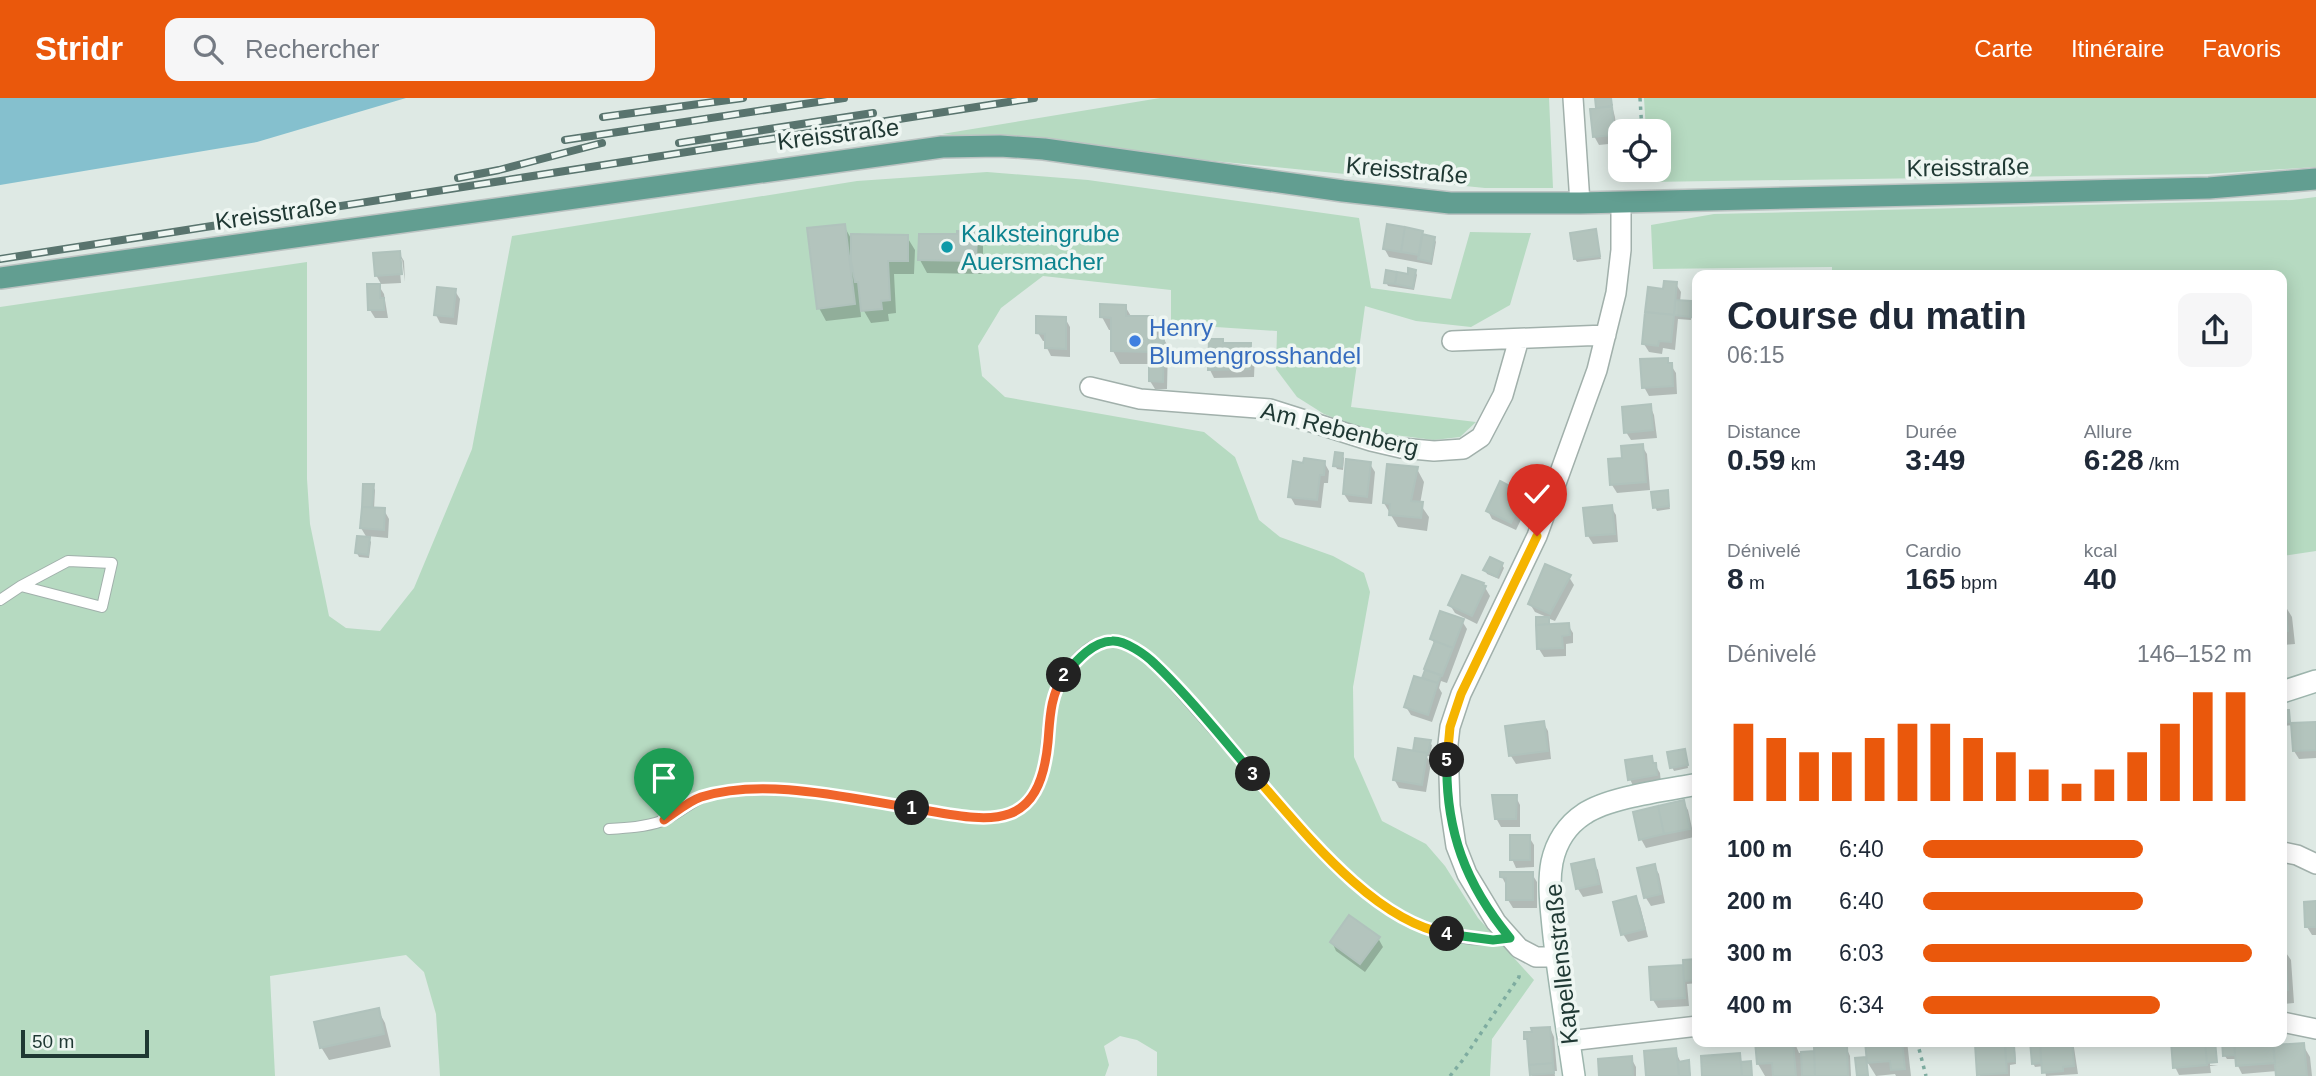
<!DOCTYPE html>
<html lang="fr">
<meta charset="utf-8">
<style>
:root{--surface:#fff;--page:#f6f6f7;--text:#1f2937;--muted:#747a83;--accent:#ea580c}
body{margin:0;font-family:Helvetica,sans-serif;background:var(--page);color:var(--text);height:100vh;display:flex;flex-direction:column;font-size:26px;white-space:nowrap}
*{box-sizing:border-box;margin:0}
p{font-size:23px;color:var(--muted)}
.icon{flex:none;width:38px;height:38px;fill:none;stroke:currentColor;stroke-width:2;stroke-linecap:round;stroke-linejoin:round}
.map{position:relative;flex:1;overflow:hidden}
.sheet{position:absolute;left:1692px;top:172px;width:595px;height:777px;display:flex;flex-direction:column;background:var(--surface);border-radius:14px;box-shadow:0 4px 18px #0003}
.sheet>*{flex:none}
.controls{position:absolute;left:1608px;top:21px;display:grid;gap:14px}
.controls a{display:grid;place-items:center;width:63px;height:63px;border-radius:14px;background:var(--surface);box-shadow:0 4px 18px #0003;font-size:35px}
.scale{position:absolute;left:21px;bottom:18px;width:128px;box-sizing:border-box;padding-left:7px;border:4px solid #1f3833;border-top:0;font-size:19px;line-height:24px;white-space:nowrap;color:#1f3833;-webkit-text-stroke:5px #eef6f2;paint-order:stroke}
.pin{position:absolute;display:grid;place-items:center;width:60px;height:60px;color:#fff;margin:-72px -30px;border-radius:50% 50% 50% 0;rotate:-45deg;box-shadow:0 0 7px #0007}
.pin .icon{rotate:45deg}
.km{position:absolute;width:35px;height:35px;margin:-18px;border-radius:50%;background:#222;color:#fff;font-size:19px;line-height:35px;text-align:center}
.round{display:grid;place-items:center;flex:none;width:74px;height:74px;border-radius:14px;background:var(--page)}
.head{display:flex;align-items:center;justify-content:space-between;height:119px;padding:0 35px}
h1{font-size:38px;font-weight:800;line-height:52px}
.figures{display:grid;grid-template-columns:repeat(3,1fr);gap:10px;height:119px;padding:7px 35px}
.figures div{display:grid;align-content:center}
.figures b{font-size:30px;font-weight:800}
.figures small{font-size:19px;font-weight:400}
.figures p{font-size:19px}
.chart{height:196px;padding:14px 35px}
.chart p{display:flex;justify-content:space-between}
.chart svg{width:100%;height:126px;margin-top:7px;stroke:var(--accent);stroke-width:6}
ul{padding:0 35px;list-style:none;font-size:23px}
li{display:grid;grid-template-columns:112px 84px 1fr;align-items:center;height:52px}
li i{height:18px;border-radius:9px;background:var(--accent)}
header{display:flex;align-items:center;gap:42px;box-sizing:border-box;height:98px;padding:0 35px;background:var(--accent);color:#fff}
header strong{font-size:33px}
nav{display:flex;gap:38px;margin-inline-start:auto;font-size:24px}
.search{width:490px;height:63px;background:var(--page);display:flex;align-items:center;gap:18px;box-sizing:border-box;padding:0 24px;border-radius:14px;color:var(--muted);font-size:26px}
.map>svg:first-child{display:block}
.green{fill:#b6dac1}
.water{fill:#85c0ce}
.shadow{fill:#0003}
.building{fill:#b3c4bd;stroke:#b0c2bc;stroke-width:2}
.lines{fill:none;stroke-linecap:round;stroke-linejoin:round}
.lane-casing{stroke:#a1b0ab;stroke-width:12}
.street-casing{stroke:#a1b0ab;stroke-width:22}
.secondary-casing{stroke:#9db5ad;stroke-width:24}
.primary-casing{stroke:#bcc3c2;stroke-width:24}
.path{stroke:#7eaca0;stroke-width:3.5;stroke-dasharray:3.5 5;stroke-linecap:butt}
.lane{stroke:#fff;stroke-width:10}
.street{stroke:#fff;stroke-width:19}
.secondary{stroke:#fff;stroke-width:21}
.primary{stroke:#629e91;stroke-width:21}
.rail-casing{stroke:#59746e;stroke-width:8}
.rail{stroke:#eef6f2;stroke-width:5;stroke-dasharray:16;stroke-linecap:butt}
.split-1-casing{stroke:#fff;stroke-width:14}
.split-2-casing{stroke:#fff;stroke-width:14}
.split-3-casing{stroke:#fff;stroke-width:14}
.split-4-casing{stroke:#fff;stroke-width:14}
.split-5-casing{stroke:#fff;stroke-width:14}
.split-6-casing{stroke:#fff;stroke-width:14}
.split-1{stroke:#f0652b;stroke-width:9}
.split-2{stroke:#f0652b;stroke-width:9}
.split-3{stroke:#22a559;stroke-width:9}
.split-4{stroke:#f5b400;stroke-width:9}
.split-5{stroke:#22a559;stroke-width:9}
.split-6{stroke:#f5b400;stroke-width:9}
.culture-dot{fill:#0f9aa8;stroke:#eef6f2;stroke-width:2.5}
.shop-dot{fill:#3f7fe0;stroke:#eef6f2;stroke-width:2.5}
.labels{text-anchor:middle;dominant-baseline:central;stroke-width:7;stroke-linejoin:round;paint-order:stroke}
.street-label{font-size:24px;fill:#1f3833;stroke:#eef6f2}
.culture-label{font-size:24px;fill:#0d838f;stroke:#eef6f2;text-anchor:start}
.shop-label{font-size:24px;fill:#366cbe;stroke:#eef6f2;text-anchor:start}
</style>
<header>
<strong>Stridr</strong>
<div class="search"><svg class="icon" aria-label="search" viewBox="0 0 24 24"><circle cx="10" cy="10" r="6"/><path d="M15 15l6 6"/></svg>Rechercher</div>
<nav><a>Carte</a><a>Itinéraire</a><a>Favoris</a></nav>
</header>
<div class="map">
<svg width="2316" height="978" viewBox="0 0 2316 978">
<rect width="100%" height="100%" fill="#dee9e4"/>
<path class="green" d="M1160,0H1549L1553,90H1485L942,36Z
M1644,0H2316V69L2208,76L1648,84V72H1659V33H1646Z
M987,74L1088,82L1359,120L1371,190L1451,201L1470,134L1531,135L1510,207L1471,229L1416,223L1365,208L1351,309L1476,324L1460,339L1434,342L1371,334L1324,316L1297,299L1276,271L1277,233L1171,226V192L1043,178L1001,210L978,248L982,278L1005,299L1204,334L1235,359L1259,422L1280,439L1333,458L1364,475L1370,494L1353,589L1354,659L1382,723L1426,746L1445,768L1478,820L1534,882L1492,941L1490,978H1157V954L1137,942L1120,938L1104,948L1109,967L1105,978H440L436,916L424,874L406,857L270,878L275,978H0V209L307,164V381L310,426L329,518L346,530L380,533L414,490L472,351L512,138L857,83Z
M2316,99V453L2282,458V177H1832V169L1653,171L1651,127L1714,116L2292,102Z"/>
<path class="water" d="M0,0H406L257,44L0,87Z"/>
<path class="shadow" d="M1610,0L1615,19L1618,45L1599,47L1594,38L1598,12L1597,1Z
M844,128L853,144L907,139L915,152L914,176H894L896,215L888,216L889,223L871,225L860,206L861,219L826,223L819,210Z
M1595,133L1601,161L1577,164L1575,161Z
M1422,134L1424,139L1434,140L1436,144L1432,167L1389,159L1384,150Z
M976,135L983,148V176L927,175L920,162Z
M399,155L404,163L405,184L402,161H399L401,185L381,186L376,177Z
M1415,173L1417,177L1414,192L1388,188L1386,184L1409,178Z
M1676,186L1681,194L1680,204L1698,205V227L1691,217V222L1678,221L1675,252L1663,250L1662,256L1649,254L1644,246L1664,193Z
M379,188L384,196L388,220H375L370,212Z
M455,193L460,201L457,227L440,225L436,217Z
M1125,208L1132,220H1152L1159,233V239L1163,240L1168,248L1167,291H1155L1150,283L1151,266H1120L1113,253V232H1109L1102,219Z
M1065,220L1070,229V259L1051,258L1047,250V243H1043L1038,235Z
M1222,243L1224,246L1250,247L1255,255L1254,279L1214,280L1210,272Z
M1667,261L1676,275L1677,296L1649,298L1644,289Z
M1650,308L1654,317L1657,340L1631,342L1626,334Z
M1642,348L1647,356L1650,392L1617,395L1612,387L1624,361Z
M1342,357L1344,360L1343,372L1337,371L1335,367Z
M1324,364L1329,373L1328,385H1324L1321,410L1295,407L1290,398Z
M1370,366L1375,374L1372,406L1349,404L1344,396Z
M1417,371L1424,384L1420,406L1429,419L1427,433L1398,429L1384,405Z
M373,388L375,392L374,411L384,412L389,421L388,440L367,438L371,444L369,460L359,459L357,455L367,440L361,430L366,410L363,408Z
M1667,394L1670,411L1657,413L1655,409Z
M1524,397L1529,405L1516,432L1492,421L1488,413Z
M1611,409L1616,417L1618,444L1593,446L1588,438L1585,411Z
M1502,467L1504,470L1499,481L1487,476L1485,472Z
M1569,479L1574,487L1555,523L1550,521V528L1568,527L1573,535V545L1566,546V558L1544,559L1539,551L1538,521L1549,520L1535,514L1530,506Z
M1483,486L1490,498L1477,526L1455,515L1450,507Z
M2282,506H2284L2292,519L2295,546L2282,547Z
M1462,523L1467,531L1447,585L1441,583L1439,590L1442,595L1432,624L1411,617L1406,609L1427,584L1424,580L1435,547L1432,541Z
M2288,613L2291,627L2316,626V660L2299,661L2294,653L2293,627L2282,628V614Z
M1543,624L1548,633L1551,661L1516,666L1511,658Z
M1429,644L1432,647L1430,658H1426L1431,665L1426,694L1399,690L1394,681L1416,655Z
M1686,656L1688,670L1674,673L1672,669Z
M1651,660L1660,675L1661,685L1634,690L1630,681Z
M1516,699L1520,707V729H1501L1496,720Z
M1683,704L1688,712L1694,739L1646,750L1641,741Z
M1529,739L1534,747V769L1516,770L1512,761Z
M1593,763L1598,772L1603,795L1583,799L1578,791L1573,768Z
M1654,768L1659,776L1665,805L1651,808L1646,800L1640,771Z
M1532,776L1537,784V810H1513L1508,802L1506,787L1502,779Z
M1635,800L1640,808L1648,839L1628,844L1623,836Z
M2316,805V837H2312L2307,829Z
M1378,840L1383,849L1365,874L1336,853L1332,844Z
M2282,849L2291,862L2294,905L2282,906Z
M1696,863L1698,885L1687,886L1689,908L1658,910L1653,902L1682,869L1685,876Z
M378,912L385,925L391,949L329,962L321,949Z
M1550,930L1554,939L1557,973H1554L1555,978H1532L1529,947L1526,941L1533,936Z
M1756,943H1794L1799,955L1846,949L1850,958L1851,978H1803L1801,974V978H1765L1758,966Z
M1866,943H1907L1911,978H1896L1895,976L1876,978L1868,965Z
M2031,943H2073L2078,976L2046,978L2044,968L2035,969L2033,965Z
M2173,943L2214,945L2217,963H2210V967L2218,968H2210L2211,975L2179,977L2175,969Z
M2224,943H2275L2276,949L2303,947L2310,959L2312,978H2278L2277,973L2242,976L2238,968L2237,961H2227L2225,958Z
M2004,946L2006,949H2013L2015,952L2016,966L2010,967V978H1980L1979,976Z
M1675,952L1681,965L1688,964L1691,978H1648Z
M1631,960L1636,969V978H1601Z"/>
<path class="building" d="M1595,0H1611L1612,8L1596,10Z
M1612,8L1614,37L1593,39L1590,11Z
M845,126L855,206L817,211L807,130Z
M1387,126L1405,129L1401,154L1383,151Z
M1405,129L1423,133L1419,157L1401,154Z
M1596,131L1600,158L1574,161L1570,135Z
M957,133L977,134L976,163L918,162L919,136H957Z
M851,136L908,137V163H888L890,202L881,203L882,211L861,213L858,184H855L851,163Z
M1422,136L1435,139L1431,164L1418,161Z
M400,153L402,176L375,178L373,155Z
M1408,170L1416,172L1413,190L1395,186L1397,174L1408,176Z
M1386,172L1397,174L1395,186L1384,185Z
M1664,183L1677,184L1674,217L1645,214L1648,189L1663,191Z
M367,186H380V200H384V212H368Z
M437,189L456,191L453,219L434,217Z
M1675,202L1691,203L1690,219L1674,217Z
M1691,203H1698V220L1690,219Z
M1100,206L1126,207V218H1153L1152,248H1149V254L1111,253V220L1100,219Z
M1645,214L1674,217L1671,244L1659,243L1658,248L1642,246Z
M1036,218L1066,219V251L1045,250V236L1036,235Z
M1152,238H1164L1163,284L1149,283V248H1152Z
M1209,241H1223V245H1251L1250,271L1208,272Z
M1668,260V265H1672L1673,288L1642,290L1640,261Z
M1651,306L1653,332L1624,335L1622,309Z
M1643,346L1646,384L1610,387L1608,361L1622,360L1621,348Z
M1335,354L1343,355L1342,369L1333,368Z
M1304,360L1325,363L1324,377H1320L1317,402L1288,399L1293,363L1303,365Z
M1346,361L1371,364L1367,399L1343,396Z
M1387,366L1418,369L1411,403L1423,404L1421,420L1389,417L1390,406L1383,405Z
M1500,383L1525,396L1511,425L1486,413Z
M363,386H374L372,409H362Z
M1668,392L1669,408L1653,410L1651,394Z
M1612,407L1615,436L1586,438L1583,410Z
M362,409L385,410L384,432L360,430Z
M357,438L370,439L368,457L355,455Z
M1490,459L1503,465L1497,479L1483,472Z
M1545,466L1571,477L1550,516L1528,506Z
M1462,477L1484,485L1483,487L1486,488L1472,518L1448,507Z
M2282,504H2285L2288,533L2282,534Z
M1440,513L1464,521L1453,550L1430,541Z
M1536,519H1549V526L1536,527Z
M1569,525L1570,537L1562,538L1563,550L1537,551L1536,527Z
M1435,543L1453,550L1442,578L1424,571Z
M1425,572L1441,577L1438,585L1422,580Z
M1414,578L1438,585L1428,617L1404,609Z
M2282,612H2289L2290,624L2282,625Z
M1544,623L1548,653L1509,658L1505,628Z
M2316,624V652L2293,653L2291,625Z
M1415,640L1431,642L1428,655L1413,653Z
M1398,650L1427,655L1422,687L1393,682Z
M1685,651L1688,667L1670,670L1667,654Z
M1652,658L1653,665H1656L1657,677L1628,682L1625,662Z
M1492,697H1517L1516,721H1495Z
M1684,702L1690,731L1664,736L1658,708Z
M1658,708L1664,736L1639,742L1633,714Z
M1510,737H1530V762H1510Z
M1594,761L1599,786L1576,791L1571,766Z
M1655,766L1661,796L1644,800L1637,770Z
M1500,774H1533V802H1506V780L1500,779Z
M1636,798L1645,831L1621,837L1613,804Z
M2316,803V829H2305L2304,804Z
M1349,817L1380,839L1360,866L1330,844Z
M2282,847H2284L2288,892L2282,893Z
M1697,861L1698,882L1684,883L1683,862Z
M1683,867L1685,900L1651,902L1649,869Z
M379,910L384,936L320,950L314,924Z
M1550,929L1553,965L1529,967L1527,941H1524V934H1532L1531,930Z
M1755,943H1793L1796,978H1773L1772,965L1757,966Z
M1865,943H1902L1905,971L1891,972L1890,963L1867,965Z
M2030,943H2040L2041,965L2032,966Z
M2040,943H2072L2074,968L2063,969V973L2042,975Z
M2171,943H2205L2207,967L2173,970Z
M2215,943L2217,964L2207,965L2205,944Z
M2222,943H2234L2235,957L2223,958Z
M2234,943H2273L2275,965L2236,968Z
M2005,944L2007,975L1977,977L1975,946Z
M2304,945L2307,978H2276L2273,947Z
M1847,947L1848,978H1815L1814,949Z
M2014,947L2015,963L2006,964L2005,948Z
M1676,950L1679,978H1646L1644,953Z
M1814,953L1815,978H1802L1801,954Z
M1740,955L1742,978H1702L1701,958Z
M1632,958L1633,978H1599L1598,961Z
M1866,959L1868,977L1857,978L1855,960Z
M1689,962L1690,978H1679L1678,964Z
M1751,963L1752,978H1742L1741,964Z
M1553,965L1554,975L1530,977L1529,967Z"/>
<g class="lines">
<g class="lane-casing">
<path id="lane" d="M0,502L21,488L68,463L112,465L102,509L21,488
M609,731C627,730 645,729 662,723C686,713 694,697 724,694C810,684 897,711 981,720C1053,719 1042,665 1050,614C1054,587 1083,539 1115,543C1128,544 1142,557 1153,563C1190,605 1226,646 1263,687C1326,759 1401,856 1509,840"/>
</g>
<g class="street-casing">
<path id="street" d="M1573,0L1580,105
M1452,243L1606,237
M1090,289L1140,301L1270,311L1371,343L1401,350L1434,353L1463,351L1481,339L1503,297L1519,241
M2282,754L2297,757L2316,766
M1556,859H1536L1519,850L1496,824L1467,776L1456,748L1450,708L1448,646L1450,629L1461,596L1537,438L1597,272L1616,195L1621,152V104
M2282,924L2316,931
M1569,943L1698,928"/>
</g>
<g class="secondary-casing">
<path id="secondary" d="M2282,594L2316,583
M1574,978C1567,928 1558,879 1553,829C1551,808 1548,785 1552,764C1556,745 1567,727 1584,716C1609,699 1667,692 1698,686"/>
</g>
<g class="primary-casing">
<path id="primary" d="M0,180L942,49L1000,48L1044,51L1343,93L1450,105H1580L2209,90L2316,81"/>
</g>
<path class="path" d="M1640,0L1642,33
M1644,72V78
M1917,943L1926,978
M1450,978L1462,963L1519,879V873"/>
<use href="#lane" class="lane"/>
<use href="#street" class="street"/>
<use href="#secondary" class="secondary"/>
<use href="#primary" class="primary"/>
<g class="rail-casing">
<path id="rail" d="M603,19L743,0
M565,42L844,0
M679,45L873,15
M458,80L499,72L602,45
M0,161L1034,0"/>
</g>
<use href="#rail" class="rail"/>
</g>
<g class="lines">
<g class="split-1-casing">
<path id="split-1" d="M664,722C676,714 689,703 701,699C763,679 849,700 912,710"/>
</g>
<g class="split-2-casing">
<path id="split-2" d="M912,710C985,722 1039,740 1048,644C1050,620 1050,598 1064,577"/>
</g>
<g class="split-3-casing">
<path id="split-3" d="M1064,577C1077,562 1092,544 1112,543C1125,542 1146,557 1155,566C1190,599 1221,639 1253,676"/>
</g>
<g class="split-4-casing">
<path id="split-4" d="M1253,676C1302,731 1371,822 1447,836"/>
</g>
<g class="split-5-casing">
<path id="split-5" d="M1447,836L1493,842L1510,840C1466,787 1445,732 1447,662"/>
</g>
<g class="split-6-casing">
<path id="split-6" d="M1447,662L1450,629L1461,596L1537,438"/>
</g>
<use href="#split-1" class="split-1"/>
<use href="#split-2" class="split-2"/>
<use href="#split-3" class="split-3"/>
<use href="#split-4" class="split-4"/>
<use href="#split-5" class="split-5"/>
<use href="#split-6" class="split-6"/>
</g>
<circle class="culture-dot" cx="947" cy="149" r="7"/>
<circle class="shop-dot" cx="1135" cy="243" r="7"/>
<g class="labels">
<g class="street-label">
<text transform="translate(838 36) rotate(-7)">Kreisstraße</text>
<text transform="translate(1968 69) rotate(-1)">Kreisstraße</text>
<text transform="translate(1407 72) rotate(5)">Kreisstraße</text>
<text transform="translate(276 115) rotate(-8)">Kreisstraße</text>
<text transform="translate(1340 331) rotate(14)">Am Rebenberg</text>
<text transform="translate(1561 866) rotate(-96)">Kapellenstraße</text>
</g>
<g class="culture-label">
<text x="961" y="135">Kalksteingrube<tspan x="961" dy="28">Auersmacher</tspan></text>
</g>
<g class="shop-label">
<text x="1149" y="229">Henry<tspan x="1149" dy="28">Blumengrosshandel</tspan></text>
</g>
</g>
</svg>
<div class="controls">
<a><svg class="icon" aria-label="locate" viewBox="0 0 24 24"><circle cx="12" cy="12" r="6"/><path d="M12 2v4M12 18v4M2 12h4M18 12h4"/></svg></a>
</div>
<div class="scale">50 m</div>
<div class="pin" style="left:664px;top:722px;background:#1e9e55"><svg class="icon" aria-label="arrive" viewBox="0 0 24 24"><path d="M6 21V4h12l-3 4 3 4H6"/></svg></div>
<div class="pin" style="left:1537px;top:438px;background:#d93025"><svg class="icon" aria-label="check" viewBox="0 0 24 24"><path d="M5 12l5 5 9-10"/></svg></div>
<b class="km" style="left:912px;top:710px">1</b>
<b class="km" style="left:1064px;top:577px">2</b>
<b class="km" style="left:1253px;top:676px">3</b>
<b class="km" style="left:1447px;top:836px">4</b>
<b class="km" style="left:1447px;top:662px">5</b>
<section class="sheet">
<div class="head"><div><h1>Course du matin</h1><p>06:15</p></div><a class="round"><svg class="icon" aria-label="share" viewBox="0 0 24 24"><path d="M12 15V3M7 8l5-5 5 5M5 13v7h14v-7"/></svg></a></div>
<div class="figures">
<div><p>Distance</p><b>0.59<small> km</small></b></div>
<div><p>Durée</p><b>3:49</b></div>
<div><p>Allure</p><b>6:28<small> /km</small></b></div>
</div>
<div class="figures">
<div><p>Dénivelé</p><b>8<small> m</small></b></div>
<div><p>Cardio</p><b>165<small> bpm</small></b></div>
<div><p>kcal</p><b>40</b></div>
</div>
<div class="chart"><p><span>Dénivelé</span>146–152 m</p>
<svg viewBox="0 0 160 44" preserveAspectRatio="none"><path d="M5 44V17M15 44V22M25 44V27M35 44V27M45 44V22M55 44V17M65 44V17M75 44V22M85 44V27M95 44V33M105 44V38M115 44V33M125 44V27M135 44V17M145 44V6M155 44V6"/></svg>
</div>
<ul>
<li><b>100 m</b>6:40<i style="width:67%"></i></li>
<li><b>200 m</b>6:40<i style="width:67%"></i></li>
<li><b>300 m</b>6:03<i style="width:100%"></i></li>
<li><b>400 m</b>6:34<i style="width:72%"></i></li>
</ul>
</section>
</div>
